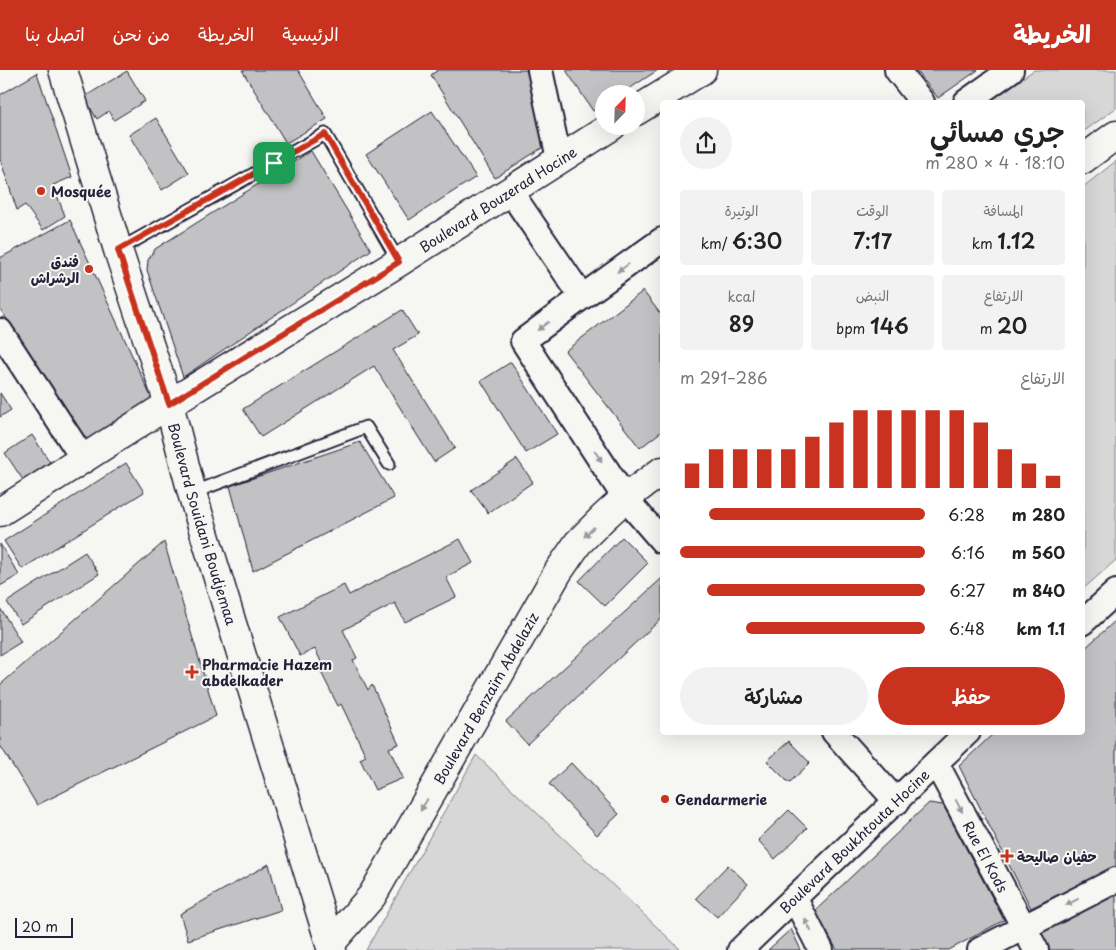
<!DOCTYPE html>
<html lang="ar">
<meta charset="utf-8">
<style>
:root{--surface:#fff;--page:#f2f2f2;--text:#222;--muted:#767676;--accent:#c8321e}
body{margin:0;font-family:"Playpen Sans","Playpen Sans Arabic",sans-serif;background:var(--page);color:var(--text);direction:rtl;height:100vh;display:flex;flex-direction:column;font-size:19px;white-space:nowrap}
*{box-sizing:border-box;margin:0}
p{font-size:16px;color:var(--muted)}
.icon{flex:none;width:28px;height:28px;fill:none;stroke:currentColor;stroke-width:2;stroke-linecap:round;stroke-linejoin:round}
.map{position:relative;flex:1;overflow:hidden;direction:ltr}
.sheet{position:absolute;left:660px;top:30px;width:425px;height:635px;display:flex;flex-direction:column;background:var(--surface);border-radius:5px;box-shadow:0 5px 20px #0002;direction:rtl}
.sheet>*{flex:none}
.needle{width:32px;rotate:23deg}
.fabs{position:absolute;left:595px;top:15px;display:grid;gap:10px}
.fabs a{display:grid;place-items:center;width:50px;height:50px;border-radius:50%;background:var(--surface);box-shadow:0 5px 20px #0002;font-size:25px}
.scale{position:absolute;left:15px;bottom:12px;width:58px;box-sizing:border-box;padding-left:5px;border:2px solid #22223b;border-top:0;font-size:14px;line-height:18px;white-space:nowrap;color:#22223b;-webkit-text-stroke:4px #f6f6f2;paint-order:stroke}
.pin{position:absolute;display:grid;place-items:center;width:42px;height:42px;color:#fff;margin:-21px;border-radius:10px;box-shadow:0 2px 8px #0006}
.round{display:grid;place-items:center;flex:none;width:52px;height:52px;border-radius:26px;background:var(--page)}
.overview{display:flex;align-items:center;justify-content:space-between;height:85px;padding:0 20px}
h1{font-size:28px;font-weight:600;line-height:38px}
.metrics{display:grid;grid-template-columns:repeat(3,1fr);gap:8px;height:85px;padding:5px 20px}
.metrics div{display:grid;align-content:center;border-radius:5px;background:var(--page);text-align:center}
.metrics b{font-size:21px;font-weight:600}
.metrics small{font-size:14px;font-weight:400}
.metrics p{font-size:14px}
.chart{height:140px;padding:10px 20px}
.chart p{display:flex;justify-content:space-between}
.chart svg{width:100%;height:90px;margin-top:5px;stroke:var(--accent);stroke-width:6}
.cta{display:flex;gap:10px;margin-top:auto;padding:10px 20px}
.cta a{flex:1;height:58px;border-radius:30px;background:var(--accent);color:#fff;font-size:20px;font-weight:600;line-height:58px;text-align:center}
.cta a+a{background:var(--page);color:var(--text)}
ul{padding:0 20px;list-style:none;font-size:16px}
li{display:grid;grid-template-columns:80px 60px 1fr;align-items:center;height:38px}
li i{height:12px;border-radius:6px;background:var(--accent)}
header{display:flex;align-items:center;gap:30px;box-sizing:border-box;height:70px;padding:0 25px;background:var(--accent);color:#fff}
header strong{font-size:24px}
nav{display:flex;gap:28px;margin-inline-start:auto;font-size:18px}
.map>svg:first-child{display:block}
.green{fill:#d7d7d7;stroke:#7c7c89}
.building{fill:#c2c2c4;stroke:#22223b}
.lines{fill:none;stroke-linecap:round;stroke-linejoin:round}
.service-casing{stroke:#22223b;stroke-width:15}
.minor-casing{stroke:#22223b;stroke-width:28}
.tertiary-casing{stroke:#22223b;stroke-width:31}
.secondary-casing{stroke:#22223b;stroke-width:31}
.service{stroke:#f6f6f2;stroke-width:11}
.minor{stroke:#f6f6f2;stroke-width:24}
.tertiary{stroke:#f6f6f2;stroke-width:28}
.secondary{stroke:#f6f6f2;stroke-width:28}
.oneway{fill:#9797a0}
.route-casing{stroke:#fff;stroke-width:10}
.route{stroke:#c8321e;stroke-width:6}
.poi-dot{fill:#c8321e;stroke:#f6f6f2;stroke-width:2}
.labels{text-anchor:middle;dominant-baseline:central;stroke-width:4;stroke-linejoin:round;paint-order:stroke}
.poi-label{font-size:14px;font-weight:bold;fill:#22223b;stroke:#f6f6f2;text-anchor:start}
.street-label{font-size:14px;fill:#22223b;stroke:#f6f6f2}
</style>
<header>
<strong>الخريطة</strong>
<nav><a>الرئيسية</a><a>الخريطة</a><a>من نحن</a><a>اتصل بنا</a></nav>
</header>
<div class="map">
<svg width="1116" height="880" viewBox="0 0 1116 880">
<rect width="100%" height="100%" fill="#f6f6f2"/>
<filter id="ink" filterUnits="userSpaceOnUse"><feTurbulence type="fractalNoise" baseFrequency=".02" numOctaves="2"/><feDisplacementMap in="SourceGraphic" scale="10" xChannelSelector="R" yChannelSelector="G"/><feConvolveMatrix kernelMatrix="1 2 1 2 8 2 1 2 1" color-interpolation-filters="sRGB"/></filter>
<g filter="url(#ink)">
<path class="green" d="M1034,0H1116V38L1083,62L1082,32H989Z
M1116,91V490L1083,519V117Z
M476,685L681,880H366Z"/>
<path class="building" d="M242,0H298L327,49L286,73Z
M438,0H526L537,33L548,74L495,108L431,5Z
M566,0H658L621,24H604V35L593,41Z
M916,0H978L938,28Z
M127,1L145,31L114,50L109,41L97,49L84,27Z
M37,3L72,107L53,115L65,146L43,160L25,135L17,140L0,89V25Z
M432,41L476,107L409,150L366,84Z
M156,48L189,103L162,120L129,65Z
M311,81L371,180L183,307L147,200L148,190L155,179Z
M70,150L152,329L87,371L0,239V188Z
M643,221L662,246V361L640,378L565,281Z
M402,240L418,265L393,280L455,378L434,392L374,296L261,367L243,339Z
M511,292L557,364L526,383L481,311Z
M0,323L11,340L0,347Z
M32,365L50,392L23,410L5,383Z
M360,372L394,428L253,501L230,416Z
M517,389L533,412L488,443L471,420Z
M126,393L144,422L22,499L4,471Z
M622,467L648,493L605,536L579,511Z
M460,469L473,493L446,507L456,527L405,552L395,533L343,560L357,588L353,590L368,620L372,615L399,674L389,678L403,708L375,720L360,689L366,686L341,634L338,636L320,600L324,598L315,579L300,586L280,547L344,515L349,525Z
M164,472L216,646L37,735L0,675V615Z
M0,474L19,505L0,516Z
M85,482L99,504L21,554L7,532Z
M661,509L662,511V548L527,674L506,651Z
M0,538L21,572L0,585Z
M1116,550V796L1031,838L959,696L995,662H1082V581Z
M789,671L810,693L789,713L767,691Z
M571,693L619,744L597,765L549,714Z
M929,733L943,735L1004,850L949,880H837L815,841Z
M789,740L807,758L775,789L758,770Z
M269,794L281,840L188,870L180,844Z
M728,795L748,814L717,847L696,828Z
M1116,825V880H1050L1041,862Z
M791,859L801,880H768Z"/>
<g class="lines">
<g class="service-casing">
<path id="service" d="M118,180L325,64L399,192
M192,423L366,357L389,394"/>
</g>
<g class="minor-casing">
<g id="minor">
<path d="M540,0L559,89"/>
<path d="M897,0L922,32"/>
<path d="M966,32L1011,0"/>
<path d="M510,121L582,227"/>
<path d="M662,170L582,227L523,271L625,428L662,471"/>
<path d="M0,261L84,390"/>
<path d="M1082,553L1116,522"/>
<path d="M834,662L897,732"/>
<path id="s1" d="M936,693L1036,880"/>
<path d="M795,829L821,880"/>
<path id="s2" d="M740,880L968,662"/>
<path d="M980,880L1116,810"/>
</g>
</g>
<g class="tertiary-casing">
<g id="tertiary">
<path d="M636,41L702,0"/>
<path id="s3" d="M0,442L169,334L399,192L612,56"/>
</g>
</g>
<g class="secondary-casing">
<g id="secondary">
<path id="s4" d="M63,0L118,180L169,334L192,423L332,880"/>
<path d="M1082,90L1116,65"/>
<path id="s5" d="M330,874L372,826L558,502L578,473L604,447L625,428L662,401"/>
</g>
</g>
<use href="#service" class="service"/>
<use href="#minor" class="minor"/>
<use href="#tertiary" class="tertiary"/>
<use href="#secondary" class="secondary"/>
</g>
<defs><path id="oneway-solid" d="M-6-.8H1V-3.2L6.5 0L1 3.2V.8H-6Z" transform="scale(1.25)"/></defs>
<g class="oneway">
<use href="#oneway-solid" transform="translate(623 198) rotate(145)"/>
<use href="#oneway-solid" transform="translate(543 256) rotate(143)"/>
<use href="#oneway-solid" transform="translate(598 386) rotate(57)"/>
<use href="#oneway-solid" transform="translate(589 462) rotate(135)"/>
<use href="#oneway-solid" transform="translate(424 735) rotate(120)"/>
<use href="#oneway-solid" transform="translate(959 736) rotate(62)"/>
<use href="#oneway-solid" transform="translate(1072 832) rotate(153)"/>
<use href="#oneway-solid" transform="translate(808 855) rotate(-117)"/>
</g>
</g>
<g class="lines" filter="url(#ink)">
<g class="route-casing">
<path id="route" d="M325,64L399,192L169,334L118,180Z"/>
</g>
<use href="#route" class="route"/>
</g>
<g class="poi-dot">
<circle cx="41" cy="121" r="5"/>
<circle cx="89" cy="199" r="5"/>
<path d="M189.5 594.5h5v5h5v5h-5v5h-5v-5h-5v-5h5z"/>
<circle cx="665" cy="729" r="5"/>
<path d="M1004.5 778.5h5v5h5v5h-5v5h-5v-5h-5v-5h5z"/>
</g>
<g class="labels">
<g class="poi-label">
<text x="51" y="121">Mosquée</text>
<text x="79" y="191" text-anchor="end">فندق<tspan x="79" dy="16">الرشراش</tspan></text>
<text x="202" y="594">Pharmacie Hazem<tspan x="202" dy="16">abdelkader</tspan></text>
<text x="675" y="729">Gendarmerie</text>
<text x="1017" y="786">حفيان صاليحة</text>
</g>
<g class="street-label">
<text stroke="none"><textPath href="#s3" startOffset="588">Boulevard Bouzerad Hocine</textPath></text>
<text stroke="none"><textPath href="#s4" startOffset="475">Boulevard Souidani Boudjemaa</textPath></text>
<text stroke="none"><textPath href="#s5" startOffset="292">Boulevard Benzaïm Abdelaziz</textPath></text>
<text stroke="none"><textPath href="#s2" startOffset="158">Boulevard Boukhtouta Hocine</textPath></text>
<text stroke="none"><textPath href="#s1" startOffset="106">Rue El Kods</textPath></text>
</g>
</g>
</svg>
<div class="fabs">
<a><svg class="needle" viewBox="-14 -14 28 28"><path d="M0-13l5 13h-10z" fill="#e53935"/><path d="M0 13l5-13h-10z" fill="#767676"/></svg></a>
</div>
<div class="scale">20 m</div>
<div class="pin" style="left:274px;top:93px;background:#1e9e55"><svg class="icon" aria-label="arrive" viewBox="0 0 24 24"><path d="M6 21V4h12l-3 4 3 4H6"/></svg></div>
<section class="sheet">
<div class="overview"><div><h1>جري مسائي</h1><p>18:10 · 4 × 280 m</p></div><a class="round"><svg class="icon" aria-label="share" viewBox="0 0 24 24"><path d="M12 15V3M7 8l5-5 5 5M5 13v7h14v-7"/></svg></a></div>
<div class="metrics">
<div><p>المسافة</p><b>1.12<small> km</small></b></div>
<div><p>الوقت</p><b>7:17</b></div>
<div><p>الوتيرة</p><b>6:30<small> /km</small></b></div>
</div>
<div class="metrics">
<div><p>الارتفاع</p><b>20<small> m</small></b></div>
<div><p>النبض</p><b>146<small> bpm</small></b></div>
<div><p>kcal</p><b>89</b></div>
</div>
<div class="chart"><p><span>الارتفاع</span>286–291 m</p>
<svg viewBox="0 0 160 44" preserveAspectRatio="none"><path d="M5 44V32M15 44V25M25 44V25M35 44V25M45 44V25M55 44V19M65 44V12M75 44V6M85 44V6M95 44V6M105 44V6M115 44V6M125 44V12M135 44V25M145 44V32M155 44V38"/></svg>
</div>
<ul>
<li><b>280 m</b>6:28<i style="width:88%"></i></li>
<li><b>560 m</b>6:16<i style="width:100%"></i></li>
<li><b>840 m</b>6:27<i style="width:89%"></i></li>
<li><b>1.1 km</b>6:48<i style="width:73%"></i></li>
</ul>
<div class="cta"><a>حفظ</a><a>مشاركة</a></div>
</section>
</div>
